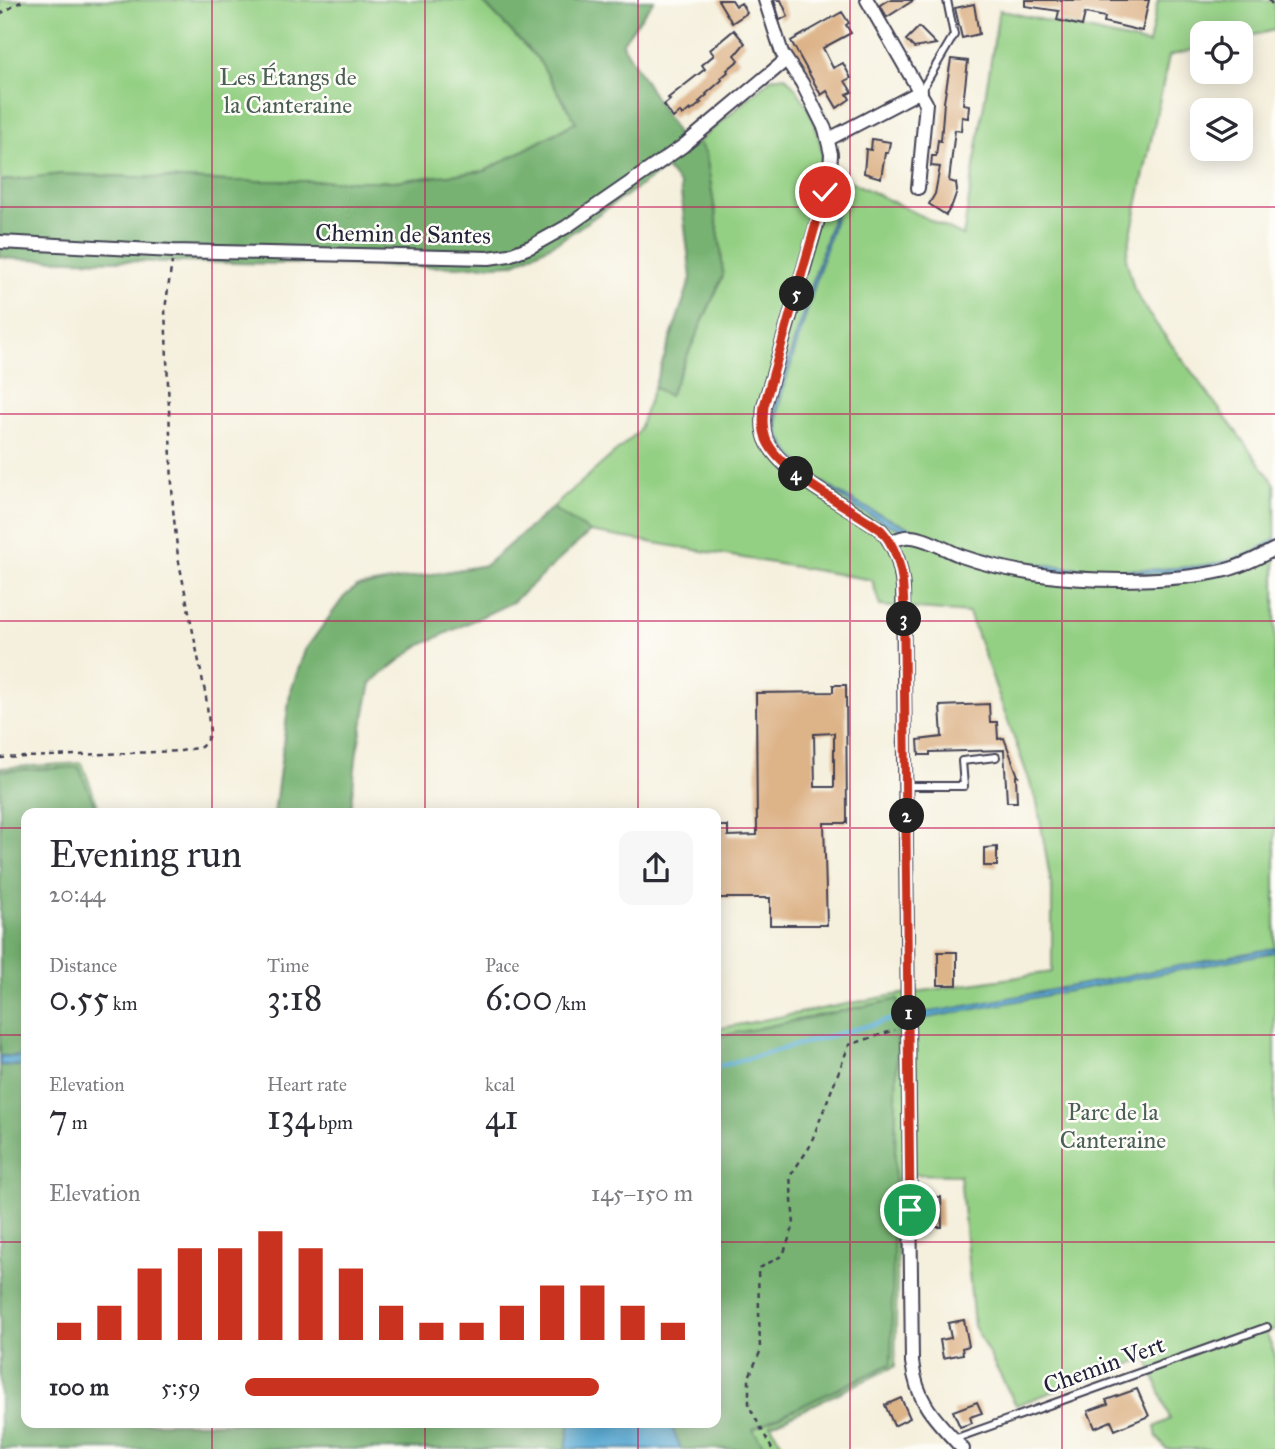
<!DOCTYPE html>
<meta charset="utf-8">
<style>
:root{--surface:#fff;--page:#f7f7f7;--text:#2b2b33;--muted:#7c7c81;--accent:#c8321e}
body{margin:0;font-family:"IM FELL Great Primer",serif;background:var(--page);color:var(--text);height:100vh;display:flex;flex-direction:column;font-size:26px;white-space:nowrap}
*{box-sizing:border-box;margin:0}
p{font-size:23px;color:var(--muted)}
.icon{flex:none;width:38px;height:38px;fill:none;stroke:currentColor;stroke-width:2;stroke-linecap:round;stroke-linejoin:round}
.map{position:relative;flex:1;overflow:hidden}
.details{position:absolute;left:21px;top:808px;width:700px;height:620px;display:flex;flex-direction:column;background:var(--surface);border-radius:14px;box-shadow:0 4px 18px #0003}
.details>*{flex:none}
.tools{position:absolute;left:1190px;top:21px;display:grid;gap:14px}
.tools a{display:grid;place-items:center;width:63px;height:63px;border-radius:14px;background:var(--surface);box-shadow:0 4px 18px #0003;font-size:35px}
.pin{position:absolute;display:grid;place-items:center;width:60px;height:60px;color:#fff;margin:-30px;border:4px solid #fff;border-radius:50%;box-shadow:0 2px 7px #0007}
.km{position:absolute;width:35px;height:35px;margin:-18px;border-radius:50%;background:#222;color:#fff;font-size:19px;line-height:35px;text-align:center}
.round{display:grid;place-items:center;flex:none;width:74px;height:74px;border-radius:14px;background:var(--page)}
.overview{display:flex;align-items:center;justify-content:space-between;height:119px;padding:0 28px}
h1{font-size:38px;font-weight:600;line-height:52px}
.figures{display:grid;grid-template-columns:repeat(3,1fr);gap:10px;height:119px;padding:7px 28px}
.figures div{display:grid;align-content:center}
.figures b{font-size:35px;font-weight:600}
.figures small{font-size:19px;font-weight:400}
.figures p{font-size:19px}
.chart{height:196px;padding:14px 28px}
.chart p{display:flex;justify-content:space-between}
.chart svg{width:100%;height:126px;margin-top:7px;stroke:var(--accent);stroke-width:6}
ul{padding:0 28px;list-style:none;font-size:23px}
li{display:grid;grid-template-columns:112px 84px 1fr;align-items:center;height:52px}
li i{height:18px;border-radius:9px;background:var(--accent)}
.map>svg:first-child{display:block}
.green{fill:#94d084;stroke:#5b7960;stroke-width:2}
.forest{fill:#77b272;stroke:#4c6a56;stroke-width:2}
.water{fill:#5cadd7;stroke:#3f6889;stroke-width:2}
.lines{fill:none;stroke-linecap:round;stroke-linejoin:round}
.stream{stroke:#5cadd7;stroke-width:4.5}
.building{fill:#ddb388;fill-rule:evenodd}
.service-casing{stroke:#424153;stroke-width:10}
.minor-casing{stroke:#424153;stroke-width:16}
.path{stroke:#424153;stroke-width:2.5;stroke-dasharray:5 5;stroke-linecap:butt}
.service{stroke:#fff;stroke-width:6}
.minor{stroke:#fff;stroke-width:12}
.route-casing{stroke:#fff;stroke-width:14}
.route{stroke:#c8321e;stroke-width:9}
.grid{fill:none;stroke:#c2185b;stroke-width:2;stroke-opacity:0.55}
.labels{text-anchor:middle;dominant-baseline:central;stroke-width:5;stroke-linejoin:round;paint-order:stroke}
.park-label{font-size:24px;fill:#4a5f55;stroke:#fdfcf7}
.street-label{font-size:24px;fill:#22223b;stroke:#fdfcf7}
</style>
<div class="map">
<svg width="1275" height="1449" viewBox="0 0 1275 1449">
<rect width="100%" height="100%" fill="#fdfcf7"/>
<filter id="ink" filterUnits="userSpaceOnUse"><feTurbulence type="fractalNoise" baseFrequency=".0143" numOctaves="2"/><feDisplacementMap in="SourceGraphic" scale="14" xChannelSelector="R" yChannelSelector="G"/><feConvolveMatrix kernelMatrix="1 2 1 2 8 2 1 2 1" color-interpolation-filters="sRGB"/></filter>
<filter id="wash" filterUnits="userSpaceOnUse"><feTurbulence type="fractalNoise" baseFrequency=".00686" numOctaves="4" result="noise"/><feDisplacementMap in="SourceGraphic" scale="28" xChannelSelector="R" yChannelSelector="G"/><feGaussianBlur stdDeviation="1.57" result="paint"/><feColorMatrix in="noise" values="0 0 0 0 0 0 0 0 0 0 0 0 0 0 0 0 0 1.4 0 .05"/><feComposite in="paint" operator="in"/></filter>
<g filter="url(#wash)">
<rect width="100%" height="100%" fill="#f5f0dd"/>
<path class="green" d="M0,0H481L538,59L576,122L485,171L394,181H229L62,174L0,181Z
M1158,0H1275V30L1241,38V33H1202V47L1169,56L1126,258L1134,289L1148,313L1275,484V539C1261,548 1243,558 1227,561C1176,573 1089,571 1037,564C971,555 811,502 781,438C775,426 778,410 781,396L842,194L839,197L775,404L776,438L780,447L794,465L860,510L890,525L979,557L1046,571L1216,568L1275,545V1329L1266,1333L1275,1355V1449H1166L1157,1437L1155,1427L1170,1419L1147,1358L1016,1405L974,1326L960,1175L899,1174L895,1366L771,1425L785,1449H0V768L82,763L101,814H26V1423H716V1029L889,996L1052,972V890L1037,802L969,613L880,606L872,580L590,532L552,508L638,432L654,387L669,396L723,276L721,249L706,154L698,142L772,78L785,76C812,104 819,132 825,169L963,236L999,10L1149,44Z"/>
<path class="forest" d="M481,0H654L622,43L687,150L698,142L706,154L721,249L723,276L669,396L654,387L691,278L680,185L666,168L558,242L513,264L457,267L14,259L0,257V181L62,174L229,181H394L485,171L576,122L538,59Z
M552,508L590,532L513,602L417,647L371,683L357,751L350,814H274L290,693L305,650L344,597L356,587L486,565Z
M79,767L98,814H26V1057L0,1056V771Z
M898,999L891,1364L753,1429L766,1449H681L670,1423H716V1037Z
M0,1065L26,1066V1423H570L566,1449H0Z"/>
<path class="water" d="M843,193L781,396C778,409 775,426 781,438C811,502 971,555 1037,564C1089,571 1176,573 1227,561C1243,558 1261,548 1275,539V545L1244,560L1195,571L1151,573L1046,571L979,557L890,525L860,510L794,465L780,447L776,438L775,404L839,197Z
M1275,948V952L922,1019L921,1023L915,1024V1014L950,1009Z
M0,1056L26,1057V1066L0,1065Z
M570,1423H670L681,1449H566Z"/>
<g class="lines">
<path class="stream" d="M716,1067L900,1017"/>
</g>
<g id="blocks">
<path class="building" d="M718,0H732L736,6L741,3L747,13L732,23Z
M774,0H781L788,16L780,20Z
M888,0H914L887,17L880,5Z
M1025,0H1149L1142,31L1104,22L1105,17L1085,13L1082,26L1057,20L1059,11L1025,6Z
M974,4L979,34L962,38L955,8Z
M842,12L849,23L846,25L851,33L823,48L833,68L843,63L851,78L845,81L852,92L847,94L850,99L837,108L827,91L821,95L791,41Z
M919,27L936,44L914,48L906,40Z
M734,30L745,43L735,55L739,60L727,70L728,72L721,78L722,80L706,94L707,95L699,102L701,103L691,111L690,109L682,116L680,112L673,118L664,105L670,100L668,98L705,69L702,65L714,55L710,50Z
M951,59L968,61L963,104L969,105L968,118L962,117L961,131L955,130L949,181L956,183L957,191L952,205L946,215L929,204L935,194L940,167L931,166L932,156H936L938,140L941,141L944,102Z
M872,139L890,142L888,153H885L881,178L864,173L866,149L871,150Z
M833,685H846L847,823H824L827,925H770V898H716V826H728V836L757,835L756,693L833,692ZM834,733V787H815L814,734Z
M989,704L990,722H997L998,739L1004,738L1018,776H1016L1017,802H1007L1004,750L930,752V755H919L918,740L942,737L940,706Z
M997,847V866H984V848Z
M938,952H957V985H938Z
M925,1197H941L942,1227H926Z
M964,1320L969,1346L962,1348L963,1354L943,1358L940,1340L951,1338L948,1323Z
M1137,1389L1149,1416L1115,1430L1111,1421L1095,1428L1088,1411L1108,1404L1106,1400Z
M901,1398L910,1418L894,1426L885,1405Z
M977,1402L982,1413L970,1417L972,1423L960,1427L953,1411Z"/>
</g>
</g>
<g filter="url(#ink)">
<use href="#blocks" fill-opacity="0" stroke="#424153" stroke-width="2"/>
<g class="lines">
<g class="service-casing">
<path id="service" d="M921,91L954,35L947,0
M906,786H964L962,761L996,757
M954,1439L1267,1327"/>
</g>
<g class="minor-casing">
<path id="minor" d="M765,0L782,53L802,83L825,129L831,154L830,171L817,223L764,406C763,417 762,428 766,439C780,475 850,506 881,530C896,547 901,566 903,588L912,1362C917,1404 936,1420 963,1449
M867,0L926,103L918,188
M829,139L921,91
M0,242L173,251L489,258L509,255L530,247L566,227L683,146L786,60
M891,542C897,539 904,536 911,537C927,538 946,550 961,556C984,564 1009,570 1034,574C1087,582 1173,583 1226,570C1243,566 1259,557 1275,549"/>
</g>
<path class="path" d="M1269,0L1275,8
M0,14L24,0
M0,758L181,751L201,747L206,742L210,732L206,697L178,557L173,509L165,309L172,262
M772,1449L749,1406V1377L760,1352L758,1269L783,1255L794,1225L790,1176L809,1148L849,1045L895,1030"/>
<use href="#service" class="service"/>
<use href="#minor" class="minor"/>
</g>
</g>
<g class="lines" filter="url(#ink)">
<g class="route-casing">
<path id="route" d="M825,192L764,406C763,417 762,428 766,439C780,474 850,507 881,530C909,561 903,604 904,642L910,1210"/>
</g>
<use href="#route" class="route"/>
</g>
<path class="grid" d="M212,0V814M425,0V814M638,0V814M850,0V1449M1062,0V1449M0,207H1275M0,414H1275M0,621H1275M0,828H26M716,828H1275M0,1035H26M716,1035H1275M0,1242H26M716,1242H1275M212,1423V1449M425,1423V1449M638,1423V1449"/>
<g class="labels">
<g class="park-label">
<text x="288" y="77">Les Étangs de<tspan x="288" dy="28">la Canteraine</tspan></text>
<text x="1113" y="1112">Parc de la<tspan x="1113" dy="28">Canteraine</tspan></text>
</g>
<g class="street-label">
<text transform="translate(403 234) rotate(1)">Chemin de Santes</text>
<text transform="translate(1104 1365) rotate(-20)">Chemin Vert</text>
</g>
</g>
</svg>
<div class="tools">
<a><svg class="icon" aria-label="locate" viewBox="0 0 24 24"><circle cx="12" cy="12" r="6"/><path d="M12 2v4M12 18v4M2 12h4M18 12h4"/></svg></a>
<a><svg class="icon" aria-label="layers" viewBox="0 0 24 24"><path d="M12 4l9 5-9 5-9-5zM3 14l9 5 9-5"/></svg></a>
</div>
<div class="pin" style="left:910px;top:1210px;background:#1e9e55"><svg class="icon" aria-label="arrive" viewBox="0 0 24 24"><path d="M6 21V4h12l-3 4 3 4H6"/></svg></div>
<div class="pin" style="left:825px;top:192px;background:#d93025"><svg class="icon" aria-label="check" viewBox="0 0 24 24"><path d="M5 12l5 5 9-10"/></svg></div>
<b class="km" style="left:909px;top:1013px">1</b>
<b class="km" style="left:907px;top:816px">2</b>
<b class="km" style="left:904px;top:619px">3</b>
<b class="km" style="left:796px;top:474px">4</b>
<b class="km" style="left:797px;top:294px">5</b>
<section class="details">
<div class="overview"><div><h1>Evening run</h1><p>20:44</p></div><a class="round"><svg class="icon" aria-label="share" viewBox="0 0 24 24"><path d="M12 15V3M7 8l5-5 5 5M5 13v7h14v-7"/></svg></a></div>
<div class="figures">
<div><p>Distance</p><b>0.55<small> km</small></b></div>
<div><p>Time</p><b>3:18</b></div>
<div><p>Pace</p><b>6:00<small> /km</small></b></div>
</div>
<div class="figures">
<div><p>Elevation</p><b>7<small> m</small></b></div>
<div><p>Heart rate</p><b>134<small> bpm</small></b></div>
<div><p>kcal</p><b>41</b></div>
</div>
<div class="chart"><p><span>Elevation</span>145–150 m</p>
<svg viewBox="0 0 160 44" preserveAspectRatio="none"><path d="M5 44V38M15 44V32M25 44V19M35 44V12M45 44V12M55 44V6M65 44V12M75 44V19M85 44V32M95 44V38M105 44V38M115 44V32M125 44V25M135 44V25M145 44V32M155 44V38"/></svg>
</div>
<ul>
<li><b>100 m</b>5:59<i style="width:79%"></i></li>
</ul>
</section>
</div>
